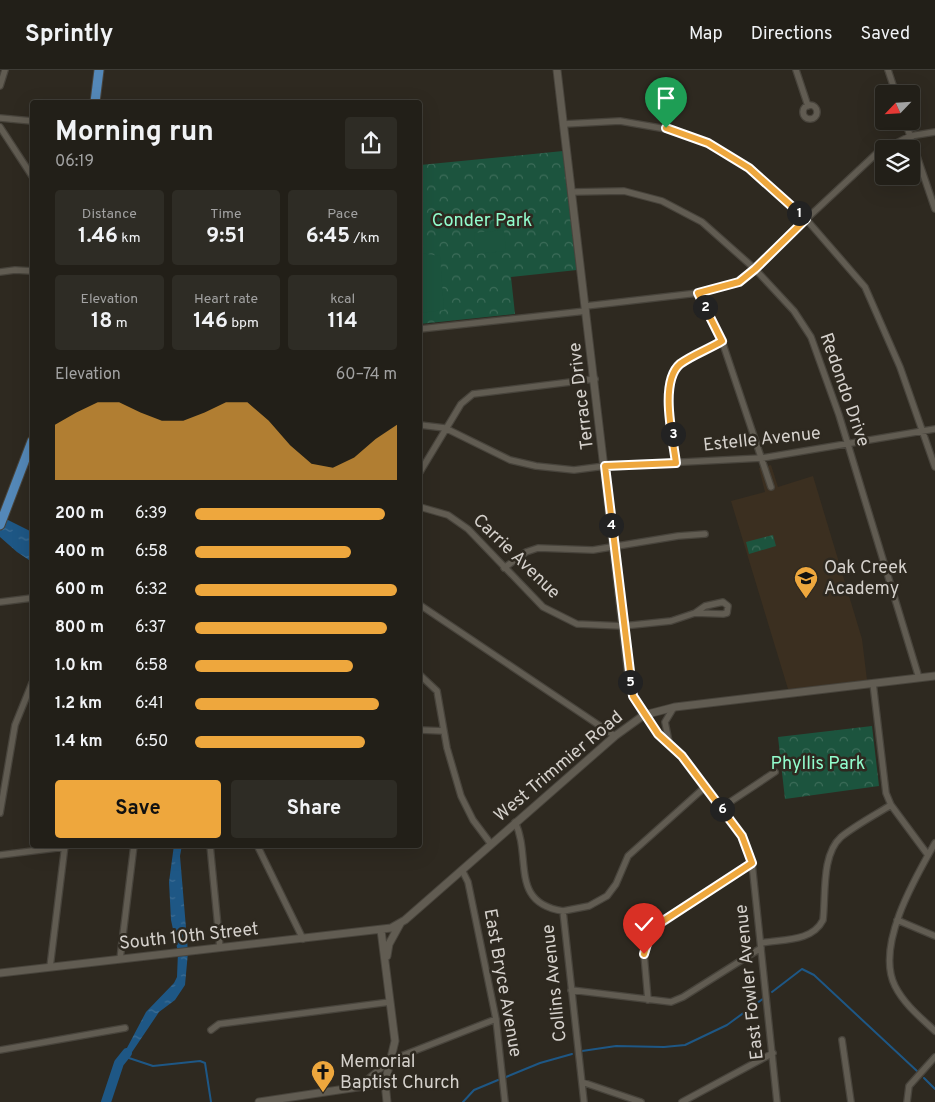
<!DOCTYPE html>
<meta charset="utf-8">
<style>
:root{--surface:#221f18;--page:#2e2c25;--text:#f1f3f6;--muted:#a2a2a2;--line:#3f3d37;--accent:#eea73d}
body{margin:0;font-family:Overpass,sans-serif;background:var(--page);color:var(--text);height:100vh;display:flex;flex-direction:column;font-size:19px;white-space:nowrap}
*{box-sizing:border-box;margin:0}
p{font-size:16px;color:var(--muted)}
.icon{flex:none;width:28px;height:28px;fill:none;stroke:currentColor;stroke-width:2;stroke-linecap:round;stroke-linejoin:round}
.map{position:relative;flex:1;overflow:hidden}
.sheet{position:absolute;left:30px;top:30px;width:392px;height:748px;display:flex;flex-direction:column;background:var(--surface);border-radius:5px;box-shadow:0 5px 20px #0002,0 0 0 1px var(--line)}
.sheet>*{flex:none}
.needle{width:32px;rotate:245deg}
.fabs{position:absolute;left:875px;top:15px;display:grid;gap:10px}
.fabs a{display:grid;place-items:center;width:45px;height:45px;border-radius:5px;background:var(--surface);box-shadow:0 5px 20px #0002,0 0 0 1px var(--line);font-size:25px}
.pin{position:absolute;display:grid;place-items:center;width:42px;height:42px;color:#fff;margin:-51px -21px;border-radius:50% 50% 50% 0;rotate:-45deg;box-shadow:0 0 5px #0007}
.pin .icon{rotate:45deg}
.km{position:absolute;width:25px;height:25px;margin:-12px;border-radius:50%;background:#222;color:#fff;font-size:14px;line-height:25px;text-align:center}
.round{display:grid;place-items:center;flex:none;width:52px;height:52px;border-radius:5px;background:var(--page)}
.headline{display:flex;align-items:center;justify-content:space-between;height:85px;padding:0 25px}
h1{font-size:28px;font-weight:700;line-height:38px}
.figures{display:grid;grid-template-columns:repeat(3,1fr);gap:8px;height:85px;padding:5px 25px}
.figures div{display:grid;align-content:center;border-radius:5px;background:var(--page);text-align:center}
.figures b{font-size:21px;font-weight:700}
.figures small{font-size:14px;font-weight:400}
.figures p{font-size:14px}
.chart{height:140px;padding:10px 25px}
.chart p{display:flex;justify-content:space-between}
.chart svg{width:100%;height:90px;margin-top:5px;fill:var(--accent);opacity:.7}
.action{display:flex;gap:10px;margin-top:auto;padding:10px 25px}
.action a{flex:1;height:58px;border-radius:5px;background:var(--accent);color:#111;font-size:20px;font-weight:700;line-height:58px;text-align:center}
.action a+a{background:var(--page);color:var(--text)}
ul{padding:0 25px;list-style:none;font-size:16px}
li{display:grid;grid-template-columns:80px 60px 1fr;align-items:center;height:38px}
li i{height:12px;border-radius:6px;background:var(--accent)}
header{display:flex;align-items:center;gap:30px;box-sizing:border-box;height:70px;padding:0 25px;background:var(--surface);border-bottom:1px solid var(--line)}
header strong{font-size:24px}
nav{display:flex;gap:28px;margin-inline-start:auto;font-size:18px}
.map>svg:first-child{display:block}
.education{fill:#3b2f20}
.park{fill:url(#park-crowns)}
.garden{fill:#1c543e}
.water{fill:url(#water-ripples)}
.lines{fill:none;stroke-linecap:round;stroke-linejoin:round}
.stream{stroke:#1e5785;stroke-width:2}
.river{stroke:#1e5785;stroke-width:10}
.minor-casing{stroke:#48443c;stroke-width:8}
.tertiary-casing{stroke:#48443c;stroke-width:9}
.primary-casing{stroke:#48443c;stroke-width:11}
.minor{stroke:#615c52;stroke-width:5.5}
.tertiary{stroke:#615c52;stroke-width:7}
.primary{stroke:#5488b8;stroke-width:9}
.route-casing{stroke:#fff;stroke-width:10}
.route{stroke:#eea73d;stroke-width:6}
.labels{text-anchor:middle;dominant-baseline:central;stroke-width:5;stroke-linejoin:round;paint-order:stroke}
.park-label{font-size:18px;fill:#92fdcd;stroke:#2e2920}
.street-label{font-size:18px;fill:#d5d1cc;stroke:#2e2920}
.poi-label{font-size:18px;fill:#d5d1cc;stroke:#2e2920;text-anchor:start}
</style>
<header>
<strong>Sprintly</strong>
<nav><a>Map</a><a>Directions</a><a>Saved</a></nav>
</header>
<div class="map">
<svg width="935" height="1032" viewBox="0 0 935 1032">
<defs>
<pattern id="park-crowns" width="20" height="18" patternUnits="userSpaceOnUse" patternTransform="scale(1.25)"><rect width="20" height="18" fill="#1c543e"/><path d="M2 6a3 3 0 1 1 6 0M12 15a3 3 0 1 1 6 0" fill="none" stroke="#3c6c59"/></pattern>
<pattern id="water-ripples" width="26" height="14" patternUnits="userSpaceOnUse" patternTransform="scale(1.25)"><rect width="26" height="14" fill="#1e5785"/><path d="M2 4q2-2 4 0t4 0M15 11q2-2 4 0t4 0" fill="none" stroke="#3e6e95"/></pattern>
</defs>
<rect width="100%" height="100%" fill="#2e2920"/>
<path class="education" d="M771,395L778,417L813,406L862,569L867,610L788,619L731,431L765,422L759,398Z"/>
<path class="park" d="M563,81L577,200L511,207L515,244L420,254V95Z
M773,465L776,476L749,484L746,472Z
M872,656L879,716L785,729L778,667Z"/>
<path class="garden" d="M504,160L506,181L475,184L474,163Z
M420,183L440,186L444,240L420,243Z"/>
<path class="water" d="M0,446L32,462V492L17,482L0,467Z
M174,775H182L180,786L188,882L185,915L175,930L159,942L126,991L119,993L146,942L174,913L177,907L178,882L171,850L169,812Z"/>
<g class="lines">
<path class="stream" d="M772,922L802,899L814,905L917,1001
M582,981L616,976L664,977L685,975L727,955L764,928
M126,987L153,996L200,991L205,993L211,1032
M506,1007L540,993L572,984
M924,1008L935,1019
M463,1032L474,1020L498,1010"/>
<path class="river" d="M106,1032L119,993L127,983"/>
<g class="minor-casing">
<path id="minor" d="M796,0L808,36
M888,0L896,24
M0,16L5,0
M803 42a7 7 0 1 1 14 0a7 7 0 1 1-14 0Z
M0,48L32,51
M905,51L935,139
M564,54L620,51L666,59L708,73L749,98L806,149L865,217L900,297L935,397
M0,57L32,106
M885,79L910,66L935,62
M572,122L624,121L662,131L702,152L755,199L794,241L811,267L839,345L919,608
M0,202L15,200L32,201
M698,223L722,271L771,417
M586,236L698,223L739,212L877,83L884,79
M420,259L586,241
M420,355L445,358L510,390L536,396L574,400L605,396L762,388L935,359
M676,393C673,368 659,312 680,294C692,285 709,279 722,271
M420,402L461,334L473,324L595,309
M420,437L448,445L468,459L543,537L577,554L623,556L671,551L695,543L723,544L727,543L728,536L723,532L705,536L695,543
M504,498L526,482L538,478L593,480L678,466L705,464
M0,532L32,528
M420,535L615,666
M420,605L437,621L447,678L461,726L473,750L491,774
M873,613L886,723L891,735L928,785
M644,645L658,664L682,686L742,766L752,793L777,1032
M420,660L444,661
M669,672L665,652L674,637
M721,738L775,702
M0,743L15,655L32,613
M515,752C532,787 509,833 563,841L584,1032
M935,773C915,808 875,876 895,916C904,934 920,947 935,961
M210,775L220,878
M257,775L303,869
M0,785L65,777
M462,800L468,812L496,949L505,1032
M563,841L589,836L607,826L616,814L628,786L705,717
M897,850L935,866
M761,873C783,869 812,872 823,850C826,826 821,785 841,767C856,755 875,745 891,735
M120,889L134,775
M50,897L65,775
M571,920L671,932L683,927L761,878
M648,930L644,884L654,859L752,793
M211,960L219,954L390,932
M842,970L851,1032
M0,980L125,958
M582,1012L641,1032
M358,1017L391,990L496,949
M682,1032L773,983
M907,1032L909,1016L935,987"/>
</g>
<g class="tertiary-casing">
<path id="tertiary" d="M557,0L630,618L633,626L644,645
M381,860L395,971L385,1013L387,1032
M387,886L389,874L400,854
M0,903L391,858L405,850L615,666L644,645L675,637L935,606
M259,1032L385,1013"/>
</g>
<g class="primary-casing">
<path id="primary" d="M95,32L99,0
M0,455L32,371"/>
</g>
<use href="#minor" class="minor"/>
<use href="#tertiary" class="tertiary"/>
<use href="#primary" class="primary"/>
</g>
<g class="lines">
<g class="route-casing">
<path id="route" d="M644,884L649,867L660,853L752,793L742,766L682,686L658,664L633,626L605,396L676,393C673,368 659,312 680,294C692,285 709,279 722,271L698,223L739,212L755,199L806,149L749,98L708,73L666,58"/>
</g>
<use href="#route" class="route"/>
</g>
<defs>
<g id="school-pin" transform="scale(1.25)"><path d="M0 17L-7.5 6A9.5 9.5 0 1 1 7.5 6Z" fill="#eea73d" stroke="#2e2920"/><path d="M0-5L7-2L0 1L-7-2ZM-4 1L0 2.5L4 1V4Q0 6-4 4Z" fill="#111"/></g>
<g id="church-pin" transform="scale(1.25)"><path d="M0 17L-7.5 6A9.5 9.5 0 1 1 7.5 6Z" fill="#eea73d" stroke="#2e2920"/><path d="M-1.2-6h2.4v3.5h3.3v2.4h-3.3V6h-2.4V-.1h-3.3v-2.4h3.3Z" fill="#111"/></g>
</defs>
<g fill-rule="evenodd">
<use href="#school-pin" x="806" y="508"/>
<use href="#church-pin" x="323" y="1002"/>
</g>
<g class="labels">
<g class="park-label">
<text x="482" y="151">Conder Park</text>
<text x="818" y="694">Phyllis Park</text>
</g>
<g class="street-label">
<text transform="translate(844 320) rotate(71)">Redondo Drive</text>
<text transform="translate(582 326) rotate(-97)">Terrace Drive</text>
<text transform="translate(762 370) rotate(-6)">Estelle Avenue</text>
<text transform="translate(516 487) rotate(44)">Carrie Avenue</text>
<text transform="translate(559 697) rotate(-40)">West Trimmier Road</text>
<text transform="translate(189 867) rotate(-6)">South 10th Street</text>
<text transform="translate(750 912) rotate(-96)">East Fowler Avenue</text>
<text transform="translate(502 913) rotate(80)">East Bryce Avenue</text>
<text transform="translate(555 913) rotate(-96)">Collins Avenue</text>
</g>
<g class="poi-label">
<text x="824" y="498">Oak Creek<tspan x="824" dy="21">Academy</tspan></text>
<text x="340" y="992">Memorial<tspan x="340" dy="21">Baptist Church</tspan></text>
</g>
</g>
</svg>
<div class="fabs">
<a><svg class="needle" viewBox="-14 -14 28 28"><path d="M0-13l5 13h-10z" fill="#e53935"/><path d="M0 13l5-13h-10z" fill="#a2a2a2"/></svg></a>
<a><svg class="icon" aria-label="layers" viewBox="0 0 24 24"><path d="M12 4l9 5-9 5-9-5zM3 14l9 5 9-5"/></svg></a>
</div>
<div class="pin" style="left:666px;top:58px;background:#1e9e55"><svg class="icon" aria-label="arrive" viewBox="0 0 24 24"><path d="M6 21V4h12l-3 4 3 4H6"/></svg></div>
<div class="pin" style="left:644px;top:884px;background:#d93025"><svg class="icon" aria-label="check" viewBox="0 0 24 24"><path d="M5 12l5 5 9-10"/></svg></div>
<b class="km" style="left:799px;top:143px">1</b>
<b class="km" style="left:705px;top:237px">2</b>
<b class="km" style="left:673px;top:364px">3</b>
<b class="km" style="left:611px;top:455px">4</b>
<b class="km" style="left:630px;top:612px">5</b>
<b class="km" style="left:722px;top:739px">6</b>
<section class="sheet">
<div class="headline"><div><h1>Morning run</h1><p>06:19</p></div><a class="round"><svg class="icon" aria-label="share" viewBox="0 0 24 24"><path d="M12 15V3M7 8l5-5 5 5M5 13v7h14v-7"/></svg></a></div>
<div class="figures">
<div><p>Distance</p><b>1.46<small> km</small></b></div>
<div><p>Time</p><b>9:51</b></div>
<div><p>Pace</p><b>6:45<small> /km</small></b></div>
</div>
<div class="figures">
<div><p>Elevation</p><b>18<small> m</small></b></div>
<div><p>Heart rate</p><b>146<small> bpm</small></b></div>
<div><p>kcal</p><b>114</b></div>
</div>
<div class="chart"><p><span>Elevation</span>60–74 m</p>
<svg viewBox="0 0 160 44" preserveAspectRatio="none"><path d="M0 44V17L10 11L20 6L30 6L40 11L50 15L60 15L70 11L80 6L90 6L100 15L110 27L120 36L130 38L140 33L150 24L160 17V44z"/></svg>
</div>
<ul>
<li><b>200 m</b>6:39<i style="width:94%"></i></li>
<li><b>400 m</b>6:58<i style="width:77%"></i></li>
<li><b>600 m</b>6:32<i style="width:100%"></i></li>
<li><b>800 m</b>6:37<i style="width:95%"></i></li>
<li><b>1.0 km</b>6:58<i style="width:78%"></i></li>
<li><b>1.2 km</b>6:41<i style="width:91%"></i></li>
<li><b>1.4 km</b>6:50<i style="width:84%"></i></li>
</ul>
<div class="action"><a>Save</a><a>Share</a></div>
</section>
</div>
